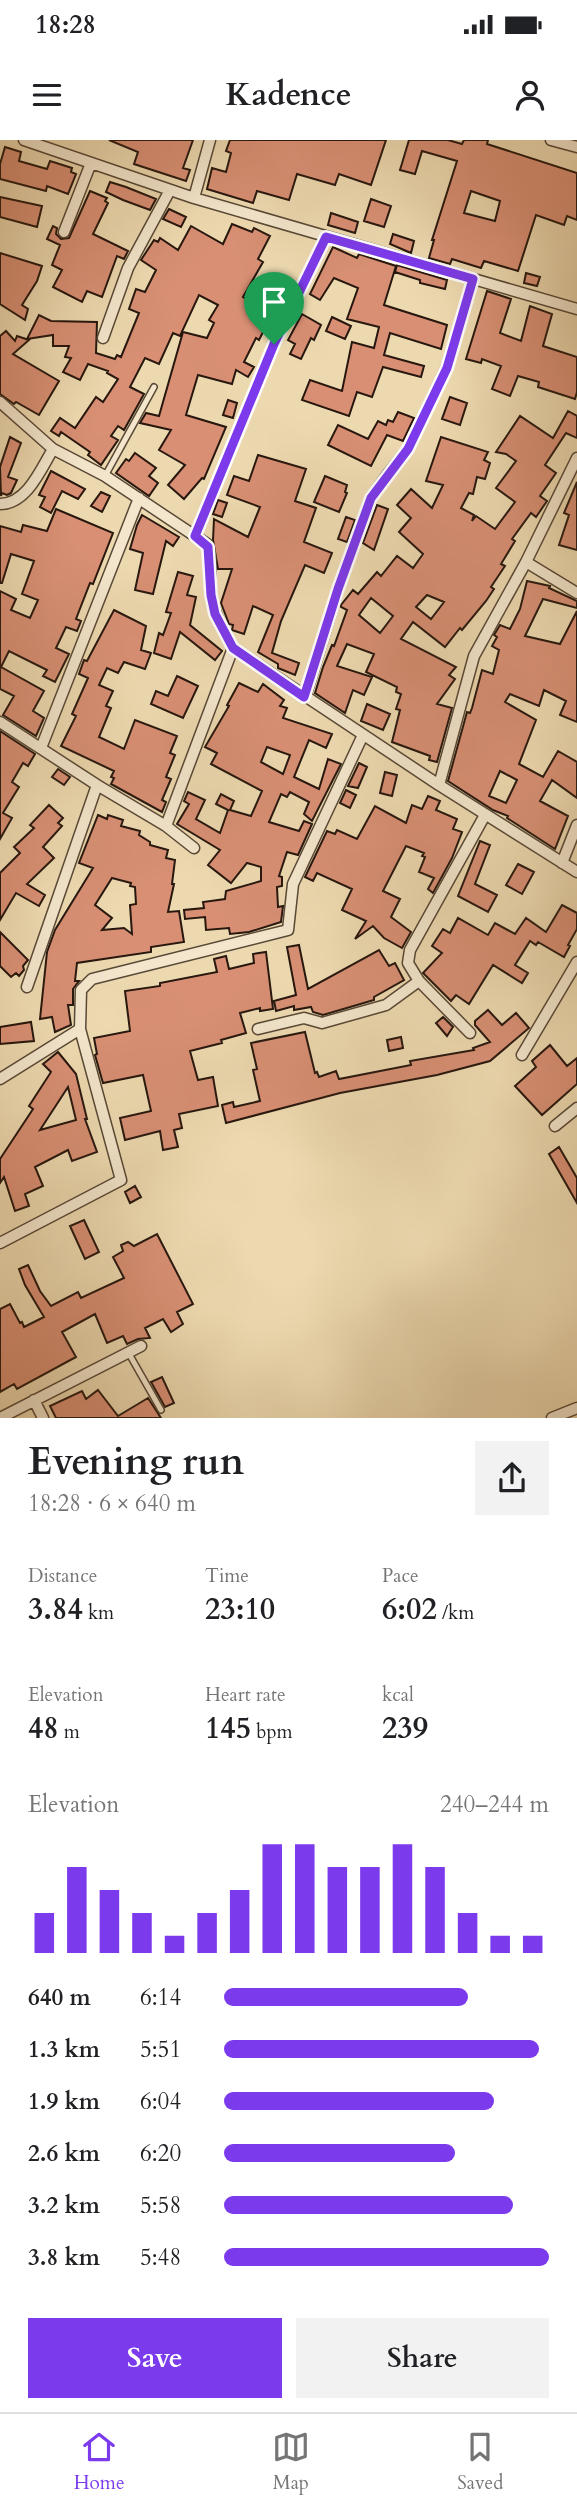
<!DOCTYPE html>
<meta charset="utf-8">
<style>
:root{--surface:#fff;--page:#f2f2f2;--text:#202124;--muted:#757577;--line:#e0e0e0;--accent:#7c3aed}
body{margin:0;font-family:Cardo,serif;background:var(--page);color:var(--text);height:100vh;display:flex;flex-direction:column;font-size:26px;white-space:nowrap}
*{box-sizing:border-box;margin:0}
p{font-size:23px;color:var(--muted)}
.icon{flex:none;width:38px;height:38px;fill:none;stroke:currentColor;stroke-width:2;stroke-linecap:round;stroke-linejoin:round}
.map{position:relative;height:1278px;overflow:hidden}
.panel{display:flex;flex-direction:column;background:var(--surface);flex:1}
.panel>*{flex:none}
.pin{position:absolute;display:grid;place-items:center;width:60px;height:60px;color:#fff;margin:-72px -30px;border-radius:50% 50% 50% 0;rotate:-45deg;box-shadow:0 0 7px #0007}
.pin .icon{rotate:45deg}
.round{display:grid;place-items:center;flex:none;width:74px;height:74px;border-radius:0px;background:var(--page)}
.headline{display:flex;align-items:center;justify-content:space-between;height:119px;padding:0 28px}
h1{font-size:38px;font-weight:800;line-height:52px}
.stats{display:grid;grid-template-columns:repeat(3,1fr);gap:10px;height:119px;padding:7px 28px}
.stats div{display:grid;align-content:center}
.stats b{font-size:30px;font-weight:800}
.stats small{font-size:19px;font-weight:400}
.stats p{font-size:19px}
.chart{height:196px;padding:14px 28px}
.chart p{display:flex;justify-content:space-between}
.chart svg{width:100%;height:126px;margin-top:7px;stroke:var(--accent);stroke-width:6}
.primary-button{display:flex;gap:14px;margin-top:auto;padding:14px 28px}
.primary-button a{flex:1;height:80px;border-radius:0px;background:var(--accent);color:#fff;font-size:28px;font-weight:800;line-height:80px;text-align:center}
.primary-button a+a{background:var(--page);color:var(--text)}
ul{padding:0 28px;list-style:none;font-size:23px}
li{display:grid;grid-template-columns:112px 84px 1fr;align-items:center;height:52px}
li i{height:18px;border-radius:9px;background:var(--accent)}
.status{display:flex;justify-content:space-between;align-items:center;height:49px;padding:0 35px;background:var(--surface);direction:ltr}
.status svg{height:19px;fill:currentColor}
header{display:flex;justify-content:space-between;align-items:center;height:91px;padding:0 28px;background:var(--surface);font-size:32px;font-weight:800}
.dock{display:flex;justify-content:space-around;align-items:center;height:98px;border-top:2px solid var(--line);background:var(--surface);font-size:19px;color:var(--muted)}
.dock a{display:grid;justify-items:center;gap:4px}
.dock .selected{color:var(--accent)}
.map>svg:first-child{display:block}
.building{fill:#d88f74;stroke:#27170e;stroke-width:2;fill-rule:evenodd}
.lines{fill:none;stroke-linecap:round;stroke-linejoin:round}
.service-casing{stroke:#584836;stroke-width:8}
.minor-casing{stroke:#584836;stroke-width:13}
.service{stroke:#f3e6cc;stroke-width:5}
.minor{stroke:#f3e6cc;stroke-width:10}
.route-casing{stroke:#fff;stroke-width:14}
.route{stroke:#7c3aed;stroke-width:9}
</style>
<div class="status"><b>18:28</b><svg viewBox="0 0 49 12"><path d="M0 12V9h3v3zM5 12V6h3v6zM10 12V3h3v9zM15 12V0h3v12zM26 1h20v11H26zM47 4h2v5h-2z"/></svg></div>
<header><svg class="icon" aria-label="menu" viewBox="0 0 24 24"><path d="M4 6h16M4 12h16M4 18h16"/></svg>Kadence<svg class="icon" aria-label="person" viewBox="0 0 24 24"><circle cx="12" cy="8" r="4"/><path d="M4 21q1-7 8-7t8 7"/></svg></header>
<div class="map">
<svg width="577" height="1278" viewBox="0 0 577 1278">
<rect width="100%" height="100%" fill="#edd9b0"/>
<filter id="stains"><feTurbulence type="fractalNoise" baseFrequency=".00286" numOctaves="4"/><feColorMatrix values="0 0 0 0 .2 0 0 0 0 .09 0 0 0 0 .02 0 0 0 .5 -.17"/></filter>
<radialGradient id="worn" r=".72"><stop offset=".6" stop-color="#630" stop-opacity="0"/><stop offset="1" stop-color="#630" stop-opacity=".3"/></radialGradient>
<path class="building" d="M109,0H193L183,28L190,30L186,41L134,24L138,12Z
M230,0H386L371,45L339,34L335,45L297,34L289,60L257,51L253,63L207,49L212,28L226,32L231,13L226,11Z
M409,0H448L462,4L464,0H488L487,4L577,33V80L567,76L564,85L536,75L518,131L484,121L481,128L452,119L450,124L429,118L434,100H432L457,21L422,11L415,34L400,30ZM471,51L500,61L495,81L464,73Z
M5,7L21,12L19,21L47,29L50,21L72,28L71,32L76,34L68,54L47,46L46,51L0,39V24Z
M110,42L126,47L156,59L150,70L123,60L106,52Z
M90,51L107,58L105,61L108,63L93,94L128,111L124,119L117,116L102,157L87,151L82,162L53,147L62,130L52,125L60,105L47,99L53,86L57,88L56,94L61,99L69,98Z
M0,57L42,66L37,87L0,77Z
M371,59L391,66L384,87L364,81Z
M169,69L186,77L181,87L163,79Z
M331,73L358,82L355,93L328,85Z
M232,84L252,92L254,88L270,96L258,119L263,122L243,157L276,178L266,194L263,192L259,200L256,198L244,222L254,227L248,237L236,230L232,244L198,235L186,275L226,287L204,339L202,338L184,359L168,345L185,325L159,310L171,290L140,283L146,273L159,276L183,192L207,198L214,183L209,180L218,165L199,155L180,196L173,193L159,224L145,218L130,247L144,254L124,290L118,286L111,296L118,300L101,325L88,315L90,312L61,292L59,296L51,291L60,278L75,288L96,257L103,262L118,239L107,233L108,231L88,224L80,240L63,232L71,218L65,217L69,206H53V195L27,199L39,175L51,181L97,182L96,213L115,219L117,215L121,217L139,173L129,169L136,149L145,152L156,130L141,120L154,100L158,102L160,98L178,110L191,86L223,104Z
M393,94L414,101L411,113L390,104Z
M333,107L357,118L359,114L396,126L384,165L447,185L441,209L390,193L384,215L424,226L421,237L383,227L372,257L357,252L349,276L302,260L310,240L342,251L352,202L374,208L379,187L347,179L358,148L334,138L320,160L310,154Z
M0,113L42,126L37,141L22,165L28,169L25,180L0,164Z
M397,125L447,140L445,149L420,143V140L395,132Z
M526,133L540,137L537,146L524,143Z
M487,151L511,159L500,193L521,201L530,166L552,174L543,206L577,217V252L575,259L538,247L539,242L518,236L510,256L492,249L501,226L482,219L481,223L466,219Z
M302,174L321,185L314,200L311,198L301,219L290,214L295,204L288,200Z
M332,177L351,186L345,199L326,191Z
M6,191L15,201L17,196L29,200L13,214L59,241L39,275L16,262L14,264L0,254V196Z
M450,257L467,263L460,285L442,279Z
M228,260L237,263L233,278L223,275Z
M568,271L577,276V298L566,293L545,325L556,333L540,356L547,361L536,377L531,373L512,399L515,401L501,424L505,426L491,447L494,449L486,461L462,490L460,488L445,507L413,482L401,499L456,527L449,535L455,539L437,564L452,568L437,622L429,620L430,616L392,602L400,570L396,569L401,554L396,552L397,547L366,532L374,514L347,504L337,526L372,537L364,555L353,550L345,573L315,553L323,527L332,505L334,506L347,470L341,467V465L353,450L358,454L377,432L381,436L397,416L413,428L423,414L399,392L411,378L397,365L411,349L432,368L443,345L426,341L441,297L488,312L484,320L490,323L485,339L477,337L473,354L469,353L461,368L474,375L472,381L476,376L495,389L515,362L496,348L516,321L506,314L496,312L520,276L553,298ZM427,455L444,462L431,479L416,467ZM371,458L393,476L380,493L359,475Z
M398,272L414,278L403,301L387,295L371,326L328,305L338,285L368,299L378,281L386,285L388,280L393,282Z
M10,297L21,303L8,337L17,340L11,353L7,355L2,353L1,356L0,327Z
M135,313L156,328L149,336L158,343L149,356L116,333L126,319L129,321Z
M258,315L306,329L295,361L316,368L304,402L332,413L324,433L305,425L281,481L272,513L299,523L295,535L278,528V524L258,512L273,475L253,466L244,494L232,490L233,485L229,484L221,463L232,429H218L213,400L214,379L248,397L260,367L227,355L234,336L249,341Z
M51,331L85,349L78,359L62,351L51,373L40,367L45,357L39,355Z
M325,336L347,345L345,352L347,353L339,372L314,362Z
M577,342V410L559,405L569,375L564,373Z
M101,352L110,356L102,372L91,366Z
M218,360L227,363L222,377L213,374Z
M377,365L388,369L374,410L363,403Z
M56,369L113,393L93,444L90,443L76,479L81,481L77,491L66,487L56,508L69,514L55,542L43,536L47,530L9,511L1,527L44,551L33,571L44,578L36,596L3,575L14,556L0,549V451L16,459L11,470L30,478L38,460L22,454L34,421L11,414L2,443H0V386L21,392L23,385L47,391Z
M142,375L179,397L173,406L166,401L153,454L135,450L143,413L130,409L137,385Z
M346,377L355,380L347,402L338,399Z
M178,432L193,436L187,455L196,457L190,485L222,511L215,520L180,492L171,519L154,513L159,493L163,495L171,473L166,472Z
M527,441L550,446L549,448L577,461V468L543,459L525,496L560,504L577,471V582L560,575L566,561L544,550L539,566L510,554L505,562L536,580L519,624L543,637L558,611L577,622V658L552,640L540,661L568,676L555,709L507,678L508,676L493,670L448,641L467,572L470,573L472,568L482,530L493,534L499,510L492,506L497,497L494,495L500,485L510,489L520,469ZM500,631L517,640L506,663L489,656Z
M114,470L146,486L141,510L151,513L145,529L124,522L118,533L107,528L99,545L113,551L106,566L111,568L99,597L124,609L135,580L177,596L170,613L175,615L166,637L171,639L162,660L166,662L162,672L111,644L114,638L111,637L114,631L61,606L76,576L72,574L88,538L79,534L84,520L87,521Z
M177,536L198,546L183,578L151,564L156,551L168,556Z
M239,543L258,552L263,544L284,560L280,566L287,568L283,578L332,594L326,608L309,600L294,637L319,649L328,619L341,624L312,681L304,674L309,662L290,652L287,657L281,654L269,682L299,691L304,681L312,684L298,715L287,712L279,736L282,737V746L277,747L278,767L283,766L281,782L249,792L230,794L229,788L206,790L205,777L185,779L184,770L204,768L203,762L225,759L226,751L261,741V727L247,723L231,743L208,725L220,710L177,684L189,664L184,661L188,652L205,660L196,679L220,693L228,670L216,664L221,654L234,661L230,670L251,676L262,651L211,624L217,613L205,607L229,566L227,565ZM267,607L290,615L283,634L261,622Z
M367,564L390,574L383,590L361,581Z
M0,591L35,614L28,626L23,623L12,642L19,647L3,673L12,678L0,699Z
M359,623L367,627L358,648L348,646Z
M58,629L70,637L64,645L52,637Z
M385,632L397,635L392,656L380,653Z
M346,650L356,655L350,668L340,663Z
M428,656L440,661L436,670L457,679L453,689L462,692L452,718L433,753L428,749L434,738L419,732L425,717L422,716L424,713L406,706L383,751L400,759L391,777L411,792L402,808L384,798L373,786L355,799L366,781L342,770L352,749L317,733L313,741L305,737L327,691L335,694L337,690L357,699L375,666L406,683L412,665L422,669Z
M49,665L63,678L58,683L62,686L43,707L54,718L27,744L45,755L39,766L16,753L0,780V733L20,713L14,707L34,688L30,685Z
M98,675L107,679L108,675L123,680L121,686L140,691L139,695L150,702V705L168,710L166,718L175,720L172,744H174L168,772L179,771L184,802L151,807V812L77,823L75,841H79L73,849V865H68L71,885L55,892L52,877L40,879L47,812L55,790L93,728L79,723ZM112,738L131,743L130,746L135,747L136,764L130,765L132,794L124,788L102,790L112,778L95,765Z
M480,701L490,705L475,744L497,755L488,772L458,756Z
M518,724L534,732L522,754L506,745Z
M562,765L577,773V789L568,805L570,806L564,817L538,802L536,805L530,801L515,825L528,833L522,843L493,825L469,864L456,855L451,861L423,833L442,813L432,806L443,789L450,793L458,778L488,795L495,783L515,794L526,778L546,792Z
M0,792L28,820L23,826L24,830L19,836L16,833L11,837L0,826Z
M299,805L308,849L379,810L389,826L395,823L404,840L374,857V860L323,875L313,872L311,867L294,870V866L276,871L274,861L296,855L287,807Z
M266,812L273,869L260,871V868L240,873L246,893L221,900L222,903L190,911L198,940L213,937L218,966L179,974L182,988L174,990L178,1007L163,1010L160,991L125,1000L120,978L151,971L143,935L103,943L95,915L97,914L94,898L130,891L125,851L160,846V843L217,832L214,819L226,816L229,829L254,823L253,814Z
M488,870L502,885L516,873L529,888L490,921L437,935L340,953L226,983L222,965L233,962L234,967L260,961L253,930L257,929L251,903L305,892L315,933L317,932L319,937L336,931L339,939L411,925L410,921L474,910L473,908L490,902L475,885V881Z
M443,877L453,887L447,896L436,883Z
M31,882L34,901L0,904V887Z
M401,897L403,908L389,911L387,900Z
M550,905L567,926L577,918V944L542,975L515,946L536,927L532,921Z
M58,912L76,934L87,979H85L97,1012L72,1021L68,1010L35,1027L43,1046L25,1054L29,1066L15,1071L4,1037L0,1043V1019L33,969L29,966L51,932L43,924ZM68,947L76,980L40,990Z
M559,1007L577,1038V1063L549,1014Z
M135,1046L141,1057L130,1063L125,1052Z
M84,1080L99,1112L85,1119L70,1086Z
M157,1094L193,1164L177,1172L183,1184L171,1192L163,1179L145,1188L150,1198L138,1199L127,1204L123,1196L107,1203L95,1174L62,1192L76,1217L17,1249L14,1244L0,1252V1169L10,1164L20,1183L22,1182L24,1187L44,1177L25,1145L19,1129L28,1125L40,1151L51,1166L78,1152L81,1158L124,1138L113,1117L123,1111L121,1105L128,1102L134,1106Z
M162,1237L174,1263L165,1267L151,1242Z
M98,1250L118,1276L148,1258L161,1278H56L50,1266L82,1251L86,1259Z"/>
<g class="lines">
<g class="service-casing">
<path id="service" d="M105,336L154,247
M128,1212L161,1270"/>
</g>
<g class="minor-casing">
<path id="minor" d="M24,0L194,58L577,169
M551,0L577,7
M194,58L210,0
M64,92L91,23
M103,198L128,128L170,50
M0,262L53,309L105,336L207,404C213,419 209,439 211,455C214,475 224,491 233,508L439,645L577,732
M0,364C27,364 41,329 53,309
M195,396L274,204L326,97
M526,422L577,453
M305,557L338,449L371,358L388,334L408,309L447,227L473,139
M0,582L97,645L166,686L194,708
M41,608L139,358
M439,645L474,516L526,422L577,318
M166,686L233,508
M562,723L577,685
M27,847L97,645
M258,889L304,878L322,883L386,865L419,841
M470,893L419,841L408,823L410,810L485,675
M522,915L577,822
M0,939L80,889L81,850L92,839L288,790L293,744L363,595
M555,986L577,968
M0,1103L121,1040L80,889
M34,1260L43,1278
M0,1278L141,1206
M552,1278L577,1268"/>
</g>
<use href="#service" class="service"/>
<use href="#minor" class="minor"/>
</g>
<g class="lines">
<g class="route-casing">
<path id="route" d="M326,97L473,139L447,228L408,309L371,358L338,449L304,557L233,508L215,474L211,455L208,407L195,396L274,204Z"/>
</g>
<use href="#route" class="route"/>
</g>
<rect width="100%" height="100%" filter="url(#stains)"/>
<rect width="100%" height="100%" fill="url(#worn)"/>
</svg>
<div class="pin" style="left:274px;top:204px;background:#1e9e55"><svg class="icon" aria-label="arrive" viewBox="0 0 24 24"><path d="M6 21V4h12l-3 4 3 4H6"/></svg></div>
</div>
<section class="panel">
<div class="headline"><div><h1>Evening run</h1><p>18:28 · 6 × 640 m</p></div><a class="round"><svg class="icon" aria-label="share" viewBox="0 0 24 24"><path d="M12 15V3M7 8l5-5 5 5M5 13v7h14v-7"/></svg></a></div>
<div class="stats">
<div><p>Distance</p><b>3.84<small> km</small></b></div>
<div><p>Time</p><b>23:10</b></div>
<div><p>Pace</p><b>6:02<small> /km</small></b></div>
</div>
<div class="stats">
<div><p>Elevation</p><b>48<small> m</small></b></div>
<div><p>Heart rate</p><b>145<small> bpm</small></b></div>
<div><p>kcal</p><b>239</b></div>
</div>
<div class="chart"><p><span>Elevation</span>240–244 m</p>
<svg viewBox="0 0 160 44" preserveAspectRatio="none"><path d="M5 44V30M15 44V14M25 44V22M35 44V30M45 44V38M55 44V30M65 44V22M75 44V6M85 44V6M95 44V14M105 44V14M115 44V6M125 44V14M135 44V30M145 44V38M155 44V38"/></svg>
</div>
<ul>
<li><b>640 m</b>6:14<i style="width:75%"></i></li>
<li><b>1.3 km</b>5:51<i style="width:97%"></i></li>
<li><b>1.9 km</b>6:04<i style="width:83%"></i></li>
<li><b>2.6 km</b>6:20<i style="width:71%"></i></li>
<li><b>3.2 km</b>5:58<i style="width:89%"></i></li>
<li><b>3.8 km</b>5:48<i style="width:100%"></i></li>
</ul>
<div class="primary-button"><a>Save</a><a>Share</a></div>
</section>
<nav class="dock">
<a class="selected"><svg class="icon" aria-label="home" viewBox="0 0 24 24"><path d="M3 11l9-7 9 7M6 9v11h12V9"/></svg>Home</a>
<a><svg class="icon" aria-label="map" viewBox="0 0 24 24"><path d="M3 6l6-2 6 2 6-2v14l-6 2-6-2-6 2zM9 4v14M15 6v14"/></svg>Map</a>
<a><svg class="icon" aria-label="saved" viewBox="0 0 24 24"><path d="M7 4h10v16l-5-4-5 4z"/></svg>Saved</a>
</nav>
